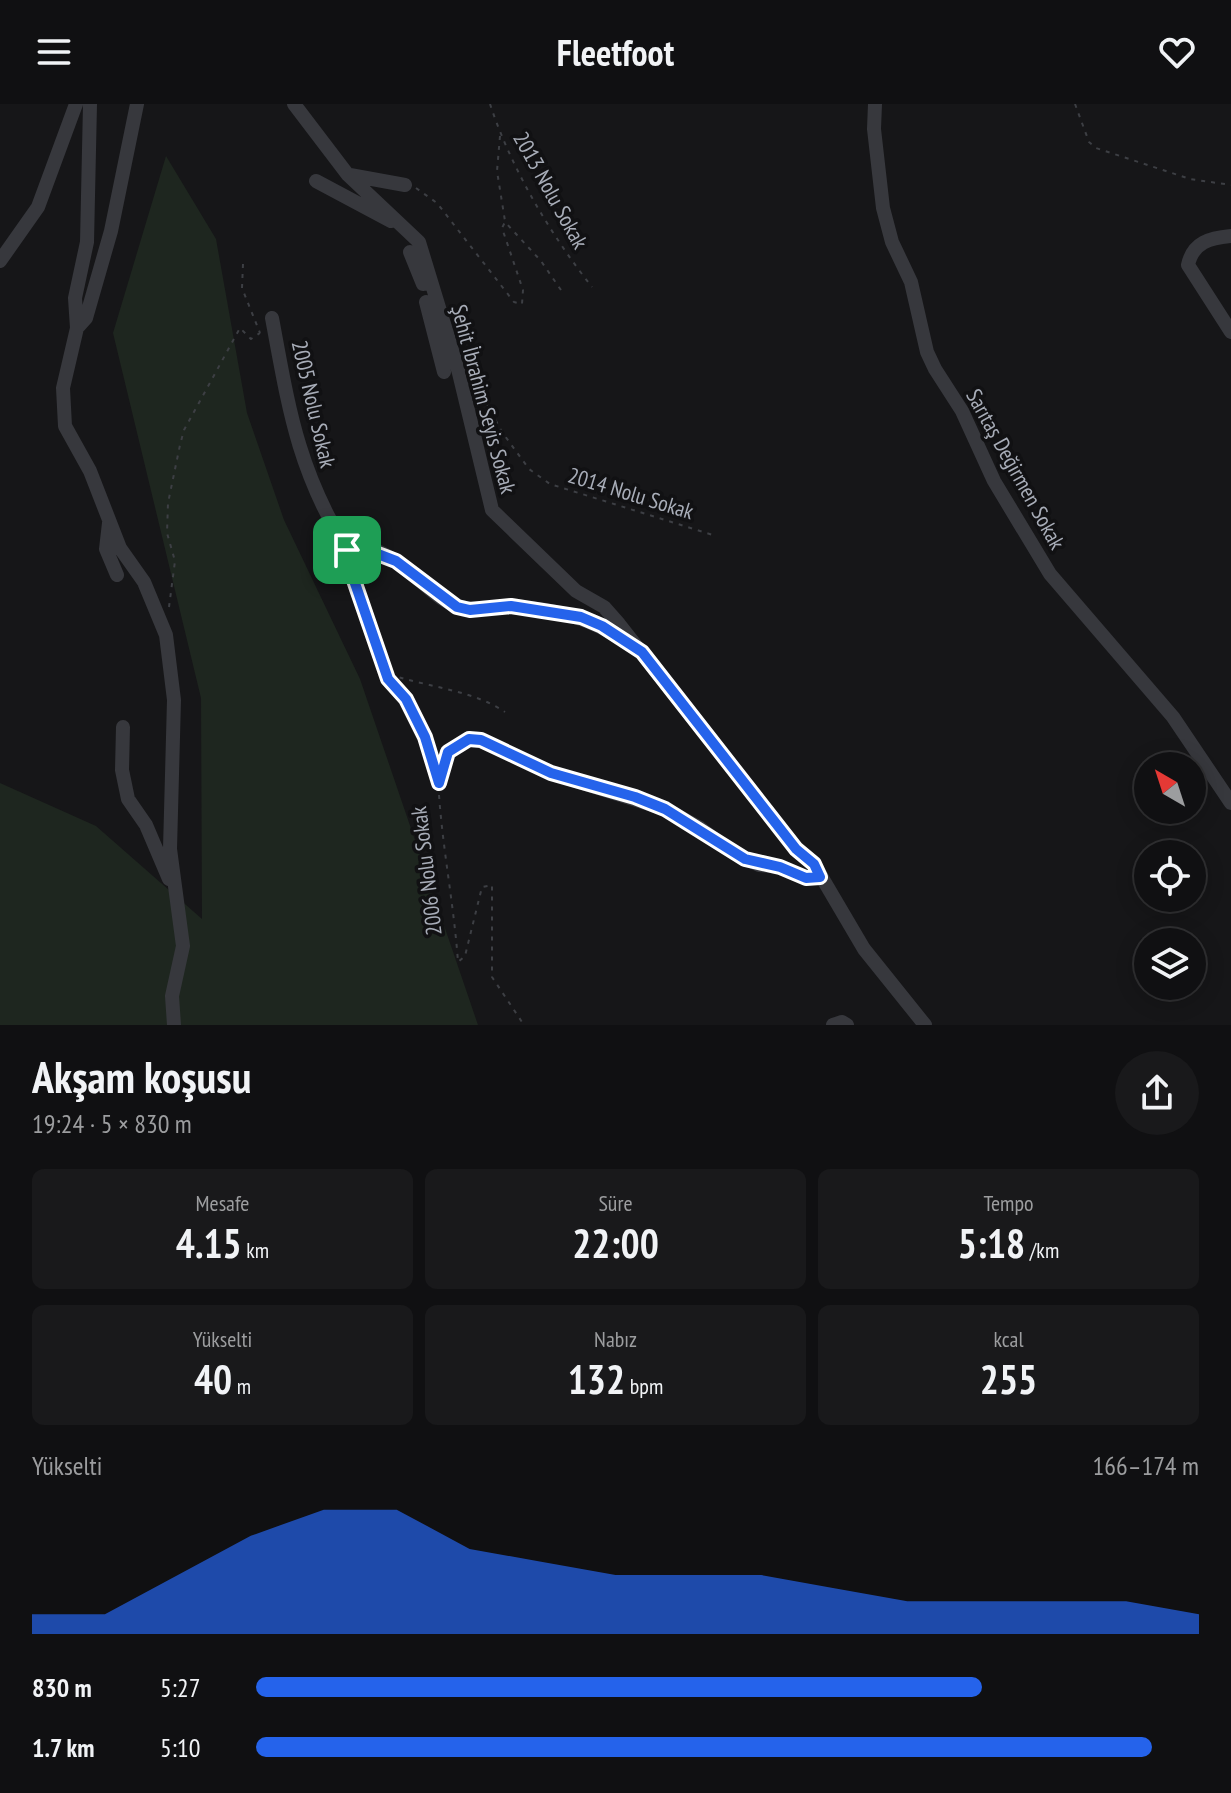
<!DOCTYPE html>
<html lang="tr">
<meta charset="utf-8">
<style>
:root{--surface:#101012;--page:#19191b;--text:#f1f3f6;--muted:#9c9d9f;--line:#303032;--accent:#2563eb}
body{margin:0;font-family:"PT Sans Narrow",sans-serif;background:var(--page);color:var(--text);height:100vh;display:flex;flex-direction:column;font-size:30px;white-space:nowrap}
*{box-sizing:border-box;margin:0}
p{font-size:26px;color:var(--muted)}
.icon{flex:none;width:44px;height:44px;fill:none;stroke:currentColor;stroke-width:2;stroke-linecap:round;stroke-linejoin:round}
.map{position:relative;height:921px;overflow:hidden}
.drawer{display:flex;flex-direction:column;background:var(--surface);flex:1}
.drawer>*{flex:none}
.needle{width:52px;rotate:321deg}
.fabs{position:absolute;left:1134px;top:648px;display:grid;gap:16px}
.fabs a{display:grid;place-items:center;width:72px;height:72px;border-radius:50%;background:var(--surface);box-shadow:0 4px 20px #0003,0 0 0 2px var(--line);font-size:40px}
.pin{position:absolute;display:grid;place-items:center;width:68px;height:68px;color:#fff;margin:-34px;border-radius:16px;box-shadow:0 4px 12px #0006}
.round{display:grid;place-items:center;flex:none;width:84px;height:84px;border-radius:42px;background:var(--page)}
.headline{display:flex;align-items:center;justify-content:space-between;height:136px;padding:0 32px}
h1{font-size:44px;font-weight:800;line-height:60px}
.stats{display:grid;grid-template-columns:repeat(3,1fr);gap:12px;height:136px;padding:8px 32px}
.stats div{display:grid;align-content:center;border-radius:12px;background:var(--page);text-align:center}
.stats b{font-size:40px;font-weight:800}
.stats small{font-size:22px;font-weight:400}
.stats p{font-size:22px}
.chart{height:224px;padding:16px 32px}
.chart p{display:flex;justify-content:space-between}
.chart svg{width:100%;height:144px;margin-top:8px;fill:var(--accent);opacity:.7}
ul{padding:0 32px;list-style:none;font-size:26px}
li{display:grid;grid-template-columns:128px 96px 1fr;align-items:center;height:60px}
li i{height:20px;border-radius:10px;background:var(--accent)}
header{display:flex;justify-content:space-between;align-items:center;height:104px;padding:0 32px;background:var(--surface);font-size:36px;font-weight:800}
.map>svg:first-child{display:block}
.green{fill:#1e261f}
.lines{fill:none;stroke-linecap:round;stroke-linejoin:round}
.path{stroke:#3d3f44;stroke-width:2;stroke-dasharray:4 6;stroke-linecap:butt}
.minor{stroke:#37383d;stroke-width:14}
.route-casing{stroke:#fff;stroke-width:16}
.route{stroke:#2563eb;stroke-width:10}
.labels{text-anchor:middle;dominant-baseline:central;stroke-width:7;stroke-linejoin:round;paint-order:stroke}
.street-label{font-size:22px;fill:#a8adb8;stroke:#111113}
</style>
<header><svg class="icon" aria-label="menu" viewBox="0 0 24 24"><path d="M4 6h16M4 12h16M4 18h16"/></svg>Fleetfoot<svg class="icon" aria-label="heart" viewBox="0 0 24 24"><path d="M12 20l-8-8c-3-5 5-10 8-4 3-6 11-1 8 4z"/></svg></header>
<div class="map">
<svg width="1231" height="921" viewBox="0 0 1231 921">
<rect width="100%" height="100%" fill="#161618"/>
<path class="green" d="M166,52L216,135L247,309L284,416L360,575L478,921H0V679L96,722L202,815L201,594L113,229Z"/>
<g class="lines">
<path class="path" d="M490,0C511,64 550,130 592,183
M1075,0L1089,38L1096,44L1190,75L1231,81
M500,32L497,67L505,117
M416,84L437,99L514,198L522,200L523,186L502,124L505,118L541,157L563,189
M243,160L242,184L260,229
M472,272L502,328L529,365L550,380L713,431
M348,459L388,575L406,595L425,633L433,657
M169,503L175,457L167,429L168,399L180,341L184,326L240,224L251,235L260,229
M390,575L398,573C432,583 476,588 505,608
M439,691C443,747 454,802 458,858L465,852L482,783L492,781V873L524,921"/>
<path class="minor" d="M90,0L87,138L75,194L77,224L63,284L65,322L90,367L120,444L144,478L166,531L174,596L170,745L183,842L172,892L174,921
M294,0L348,71L419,138L459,269L492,406L576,487L604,503L619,520L796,745L814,760L864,845L925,921
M875,0L874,25L883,104L892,138L911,178L927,248L935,265L962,307L994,377L1050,470L1173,613L1231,699
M350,71L405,81
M316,77L391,117
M1231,132C1210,134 1193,138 1188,161L1231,228
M410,148L423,180L431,178
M0,157L38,103L76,0
M426,198L444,268
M272,214C289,305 297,364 347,446C382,433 415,476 441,494C466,511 485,502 512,503C556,504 592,515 628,539
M77,224L86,214L111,127L137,0
M109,419L106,445L117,471
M123,623L122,666L128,695L146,721L169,775
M439,679L448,648L469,635L481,636L551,669L665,705L700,724L732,748L759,761L780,763L806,774L820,773
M833,921L842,918L847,921"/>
</g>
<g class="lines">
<g class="route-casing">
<path id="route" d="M357,442L396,457L457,503L470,506L511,502L581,513L602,522L642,548L796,745L814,760L820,773L806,774L780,763L745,755L665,705L635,693L551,669L481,636L469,635L448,648L439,679L425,633L406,595L388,575L347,456V446Z"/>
</g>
<use href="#route" class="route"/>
</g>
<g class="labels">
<g class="street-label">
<text transform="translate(551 86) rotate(61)">2013 Nolu Sokak</text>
<text transform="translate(484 295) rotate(75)">Şehit İbrahim Seyis Sokak</text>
<text transform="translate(314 300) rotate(77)">2005 Nolu Sokak</text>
<text transform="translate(1016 365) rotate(61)">Sarıtaş Değirmen Sokak</text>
<text transform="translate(631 389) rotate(17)">2014 Nolu Sokak</text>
<text transform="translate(426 767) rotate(-97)">2006 Nolu Sokak</text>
</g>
</g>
</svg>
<div class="fabs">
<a><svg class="needle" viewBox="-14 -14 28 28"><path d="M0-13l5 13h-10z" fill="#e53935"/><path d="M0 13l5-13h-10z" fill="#9c9d9f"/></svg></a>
<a><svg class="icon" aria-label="locate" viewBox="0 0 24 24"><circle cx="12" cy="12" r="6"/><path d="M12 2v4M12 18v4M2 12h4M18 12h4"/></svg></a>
<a><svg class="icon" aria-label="layers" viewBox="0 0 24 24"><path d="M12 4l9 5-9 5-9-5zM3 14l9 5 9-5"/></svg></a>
</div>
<div class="pin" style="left:347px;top:446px;background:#1e9e55"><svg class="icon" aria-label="arrive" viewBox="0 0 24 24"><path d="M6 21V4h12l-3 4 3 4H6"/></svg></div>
</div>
<section class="drawer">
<div class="headline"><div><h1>Akşam koşusu</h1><p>19:24 · 5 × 830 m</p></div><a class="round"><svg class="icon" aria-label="share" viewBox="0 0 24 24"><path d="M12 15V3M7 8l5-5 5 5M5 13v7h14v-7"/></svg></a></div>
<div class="stats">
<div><p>Mesafe</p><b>4.15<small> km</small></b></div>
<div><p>Süre</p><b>22:00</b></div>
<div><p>Tempo</p><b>5:18<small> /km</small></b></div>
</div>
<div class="stats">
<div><p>Yükselti</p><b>40<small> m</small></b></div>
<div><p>Nabız</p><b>132<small> bpm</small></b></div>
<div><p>kcal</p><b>255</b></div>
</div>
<div class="chart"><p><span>Yükselti</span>166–174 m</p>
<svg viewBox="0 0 160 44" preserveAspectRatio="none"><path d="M0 44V38L10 38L20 26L30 14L40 6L50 6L60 18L70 22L80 26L90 26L100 26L110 30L120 34L130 34L140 34L150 34L160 38V44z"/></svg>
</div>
<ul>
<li><b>830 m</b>5:27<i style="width:77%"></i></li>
<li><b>1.7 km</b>5:10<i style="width:95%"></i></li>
</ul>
</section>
